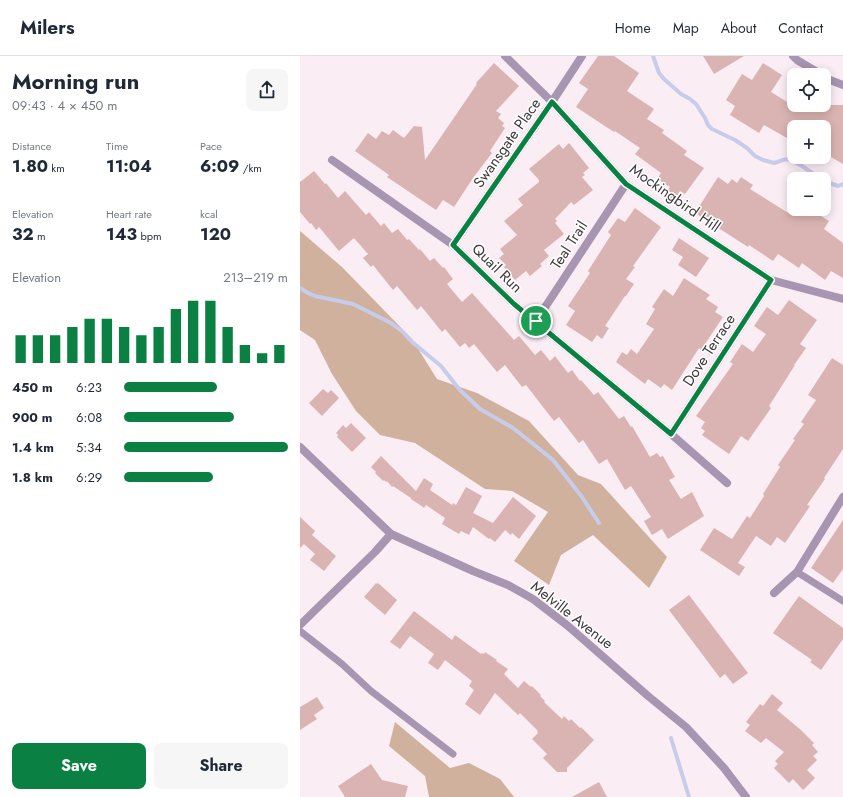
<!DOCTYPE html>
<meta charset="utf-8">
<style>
:root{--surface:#fff;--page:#f6f6f7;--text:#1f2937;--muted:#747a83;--line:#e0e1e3;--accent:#0b8043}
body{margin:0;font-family:Jost,sans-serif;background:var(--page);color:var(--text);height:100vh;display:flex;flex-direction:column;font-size:15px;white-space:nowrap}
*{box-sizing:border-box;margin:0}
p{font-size:13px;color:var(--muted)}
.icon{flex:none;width:22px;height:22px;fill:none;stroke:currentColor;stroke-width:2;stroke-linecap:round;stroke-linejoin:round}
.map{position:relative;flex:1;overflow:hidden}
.side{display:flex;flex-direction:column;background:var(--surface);width:300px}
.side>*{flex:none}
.fabs{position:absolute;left:487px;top:12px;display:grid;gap:8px}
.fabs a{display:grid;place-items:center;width:44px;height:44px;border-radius:8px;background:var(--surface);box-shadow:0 2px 10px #0003;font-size:20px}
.pin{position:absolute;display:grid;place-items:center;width:34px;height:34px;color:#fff;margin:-17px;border:2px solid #fff;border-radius:50%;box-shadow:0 1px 4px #0007}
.round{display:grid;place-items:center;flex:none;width:42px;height:42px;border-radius:8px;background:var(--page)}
.overview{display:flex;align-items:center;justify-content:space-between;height:68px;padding:0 12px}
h1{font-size:22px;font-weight:700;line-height:30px}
.metrics{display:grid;grid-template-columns:repeat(3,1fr);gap:6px;height:68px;padding:4px 12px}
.metrics div{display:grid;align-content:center}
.metrics b{font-size:17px;font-weight:700}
.metrics small{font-size:11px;font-weight:400}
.metrics p{font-size:11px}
.chart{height:112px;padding:8px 12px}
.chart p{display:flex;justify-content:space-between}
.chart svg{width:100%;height:72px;margin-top:4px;stroke:var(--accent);stroke-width:6}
.cta{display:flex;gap:8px;margin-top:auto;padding:8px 12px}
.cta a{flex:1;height:46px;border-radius:8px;background:var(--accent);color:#fff;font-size:16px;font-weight:700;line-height:46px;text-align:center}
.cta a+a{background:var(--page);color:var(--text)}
ul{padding:0 12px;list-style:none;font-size:13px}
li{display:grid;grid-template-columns:64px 48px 1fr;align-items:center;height:30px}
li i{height:10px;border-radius:5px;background:var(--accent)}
header{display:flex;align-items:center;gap:24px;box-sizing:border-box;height:56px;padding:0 20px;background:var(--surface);border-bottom:1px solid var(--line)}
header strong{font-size:19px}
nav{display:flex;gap:22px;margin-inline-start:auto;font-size:14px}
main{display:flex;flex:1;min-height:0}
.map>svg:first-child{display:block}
.forest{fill:#cfb19e}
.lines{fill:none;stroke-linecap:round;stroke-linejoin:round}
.stream{stroke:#c8cceb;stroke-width:4}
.building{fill:#dab4b2}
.lane{stroke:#a895b2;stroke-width:7}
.street{stroke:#a895b2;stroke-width:8}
.route-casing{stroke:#fff;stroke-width:8}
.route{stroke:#0b8043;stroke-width:5}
.labels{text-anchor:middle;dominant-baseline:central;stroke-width:3;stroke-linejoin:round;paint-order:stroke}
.street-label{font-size:15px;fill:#3e393c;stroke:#fff}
</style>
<header>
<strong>Milers</strong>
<nav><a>Home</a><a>Map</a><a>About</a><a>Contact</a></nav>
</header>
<main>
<section class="side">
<div class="overview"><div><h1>Morning run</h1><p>09:43 · 4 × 450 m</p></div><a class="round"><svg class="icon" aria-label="share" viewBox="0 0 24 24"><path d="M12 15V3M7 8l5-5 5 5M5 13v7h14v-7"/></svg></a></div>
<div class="metrics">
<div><p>Distance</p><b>1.80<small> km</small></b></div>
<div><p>Time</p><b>11:04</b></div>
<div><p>Pace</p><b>6:09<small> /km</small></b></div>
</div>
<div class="metrics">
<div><p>Elevation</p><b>32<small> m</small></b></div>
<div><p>Heart rate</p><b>143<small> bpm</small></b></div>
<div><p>kcal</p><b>120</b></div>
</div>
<div class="chart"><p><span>Elevation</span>213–219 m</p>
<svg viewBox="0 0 160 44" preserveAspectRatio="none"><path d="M5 44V27M15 44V27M25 44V27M35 44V22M45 44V17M55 44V17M65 44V22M75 44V27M85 44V22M95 44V11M105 44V6M115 44V6M125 44V22M135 44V33M145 44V38M155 44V33"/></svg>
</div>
<ul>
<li><b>450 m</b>6:23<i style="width:57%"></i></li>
<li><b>900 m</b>6:08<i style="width:67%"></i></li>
<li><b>1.4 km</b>5:34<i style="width:100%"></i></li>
<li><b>1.8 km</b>6:29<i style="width:54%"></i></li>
</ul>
<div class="cta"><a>Save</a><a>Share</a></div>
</section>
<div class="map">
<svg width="543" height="741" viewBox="0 0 543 741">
<rect width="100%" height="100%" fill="#fbedf4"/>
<path class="forest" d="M0,175L42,211L112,283L137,323L177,337L229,365L278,419L301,428L367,501L349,532L293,479L261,499L249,529L214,505L248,456L212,435L185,433L115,387L80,379L56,355L32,318L15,284L0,274Z
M95,666L150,712L169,707L200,723L214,741H129L125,720L89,690Z"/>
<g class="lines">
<path class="stream" d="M353,0L359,17L364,23L381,38L390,43L396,48L405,62L408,69L412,73L435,84L447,92L455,100L463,104L474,107L483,104L488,103L502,110L521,123
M524,125L538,130L543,128
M0,232L8,237L15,240L53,248L91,267L103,276L111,285L141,310L159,333L180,353L213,372L232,387L253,404L282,441L299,467
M371,682L389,741"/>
</g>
<path class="building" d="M298,0H314L339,17L327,35L354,53L347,63L364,74L362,77L387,95L384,99L404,112L385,138L380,135L374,144L365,138L370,131L357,123L361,117L335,98L340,92L315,75L314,76L276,51L288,33L279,27Z
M403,0H444L414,18Z
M194,7L219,30L196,55L201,58L198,62L204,67L202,70L205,72L190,95L192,97L173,122L154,151L143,144L136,154L87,121L89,119L55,95L68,77L76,83L82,75L89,79L93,74L104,82L114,70L122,71L125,104L177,28L176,27Z
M463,7L482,19L471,36L492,49H543V108L524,97V71H494V86L464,69L459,77L430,59L435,50L426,44L442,18L452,24Z
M269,87L289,112L283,117L285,119L282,121L293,134L274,149L271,146L255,163L257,165L255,167L264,178L244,194L249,200L240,208L242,210L230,220L226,215L215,224L204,211L206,209L199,202L204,198L200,193L217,179L204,165L223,149L218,143L239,126V124L229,113L259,88L263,93Z
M14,115L25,128L26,127L38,142L45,135L66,159L69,156L81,170L84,167L92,177L98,173L107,184L109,183L119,194L120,193L130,205L134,202L143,212L144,211L153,223L147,228L162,246L172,237L214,284L219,280L235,299L241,294L250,305L255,300L268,317L272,314L280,325L281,324L294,339L298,336L319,363L324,360L331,371L332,370L350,401L357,397L360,401L363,400L375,421L369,424L381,443L392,436L404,460L368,483L362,473L352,479L344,465L351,461L331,430L325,434L307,403L299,408L283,384L279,387L259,361L254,365L226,329L222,331L205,309L197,316L174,288L169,292L165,287L160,291L145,273L142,276L121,250L117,254L97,230L93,234L73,209L71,211L63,202L68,198L54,182L39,195L19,171L16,174L11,167L10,168L0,156V126Z
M418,121L428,128L432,123L437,127L441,121L453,129L450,133L493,160L498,153H507L515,159L516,157L529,165L524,173L543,187V222L531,215L525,224L502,207L499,212L478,198L473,205L449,189L448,191L395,157Z
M335,152L361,171L333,210L335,211L326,223L334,228L326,240H325L305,270L309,272L302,283L297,279L292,286L266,269L275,255L268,250L290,217L288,215L311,179L308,176L318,162L325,166Z
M379,182L409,202L396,221L378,209L383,201L372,194Z
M384,222L410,239L406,243L418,251L415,256L423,261L401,294L399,292L372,334L364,328L361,332L348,323L345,328L316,306L322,296L327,299L331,293L337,298L354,273L346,268L355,253L352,251L364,233L373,240Z
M489,244L517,264L500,288L506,292L494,309H495L469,350L471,352L448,385L441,380L429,398L402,379L405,375L401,372L405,366L396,360L433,308L430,306L442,288L453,296L466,278L454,270L467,251L478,259Z
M532,302L543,309V393L524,422L525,423L507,449L510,450L485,487L477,481L471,490L456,480L438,507L445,511L439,520L400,494L414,472L432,483L447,460L450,462L464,440L463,438L473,422L480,411L478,409L495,384L493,383L504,368L501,366L516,344L508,339Z
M23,333L28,337L31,334L39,342L22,360L9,347Z
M51,367L66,382L52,396L37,381L38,379L36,377L43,369L46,372Z
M81,400L116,435L124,422L133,428L130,434L152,449L153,447L156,449L166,431L182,440L173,457L193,467L213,441L236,460L219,483L212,477L211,479L205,474L195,486L190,482L189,483L173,471L169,479L161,475L159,478L142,468L145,462L126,449L124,452L123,451L111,443V442L93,430L92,431L87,425L86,426L84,424L83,425L75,417L76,416L71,411Z
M0,461L15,475L12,479L36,500L24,515L10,504L15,498L4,488L0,492Z
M543,464V513L533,527L511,512Z
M76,527L77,528L78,527L97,544L85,559L64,541Z
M389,539L448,617L433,628L425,618L420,622L369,554Z
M499,540L543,572V583L521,614L510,606L512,604L473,577Z
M114,555L152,584L155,579L181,598L182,597L184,598L185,596L197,604L196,605L208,613L204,618L218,632L224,625L231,631L232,630L241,639L240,640L245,645L244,646L262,663L264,660L269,665L271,663L280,672L281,671L294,684L267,712V716H257L243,702L247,698L232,683L238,677L237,675H238L220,657L218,659L195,637L180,659L165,648L174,634L169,630L172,625L145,604L138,614L128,607L134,598L110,580L100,593L90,586Z
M472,638L483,647L477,654L501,674L514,687L512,689L518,696L513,700L517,704L507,714L515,722L503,734L493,723L489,727L474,712L478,708L475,705L484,696L466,682L461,687L445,675L450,669L446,666L460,648L463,650Z
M17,641L24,652L14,659L17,663L0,674V651Z
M71,708L82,724L108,730L105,741H45L38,730Z
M299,726L307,741H272Z"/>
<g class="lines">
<path class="lane" d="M497,516L543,545
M0,575L42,608L71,635L153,698"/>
<path class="street" d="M205,0L252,46L326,128L471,224L543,243
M493,0L497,4L522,19
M524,20L530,24L543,29
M32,104L153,189L214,248L371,378L427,427
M153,189L252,46L282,0
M236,265L326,128
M371,378L471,224
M0,391L91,478L173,515L208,529L233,543L268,570L348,640L386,671L424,712L446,741
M474,537L497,516L543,441
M0,569L75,496L91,478"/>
</g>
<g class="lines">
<g class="route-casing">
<path id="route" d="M252,46L326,128L471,224L371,378L214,248L153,189Z"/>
</g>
<use href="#route" class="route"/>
</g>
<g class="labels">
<g class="street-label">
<text transform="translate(207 87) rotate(-55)">Swansgate Place</text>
<text transform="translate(375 142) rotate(35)">Mockingbird Hill</text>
<text transform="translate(269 189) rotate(-57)">Teal Trail</text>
<text transform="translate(197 212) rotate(44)">Quail Run</text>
<text transform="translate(409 294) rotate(-57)">Dove Terrace</text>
<text transform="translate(272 559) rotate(38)">Melville Avenue</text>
</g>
</g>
</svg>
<div class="fabs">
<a><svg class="icon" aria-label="locate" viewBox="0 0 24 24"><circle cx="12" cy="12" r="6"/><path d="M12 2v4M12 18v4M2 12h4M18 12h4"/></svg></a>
<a>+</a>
<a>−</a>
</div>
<div class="pin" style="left:236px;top:265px;background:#1e9e55"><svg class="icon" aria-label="arrive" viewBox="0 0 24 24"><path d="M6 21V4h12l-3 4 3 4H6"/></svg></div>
</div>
</main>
